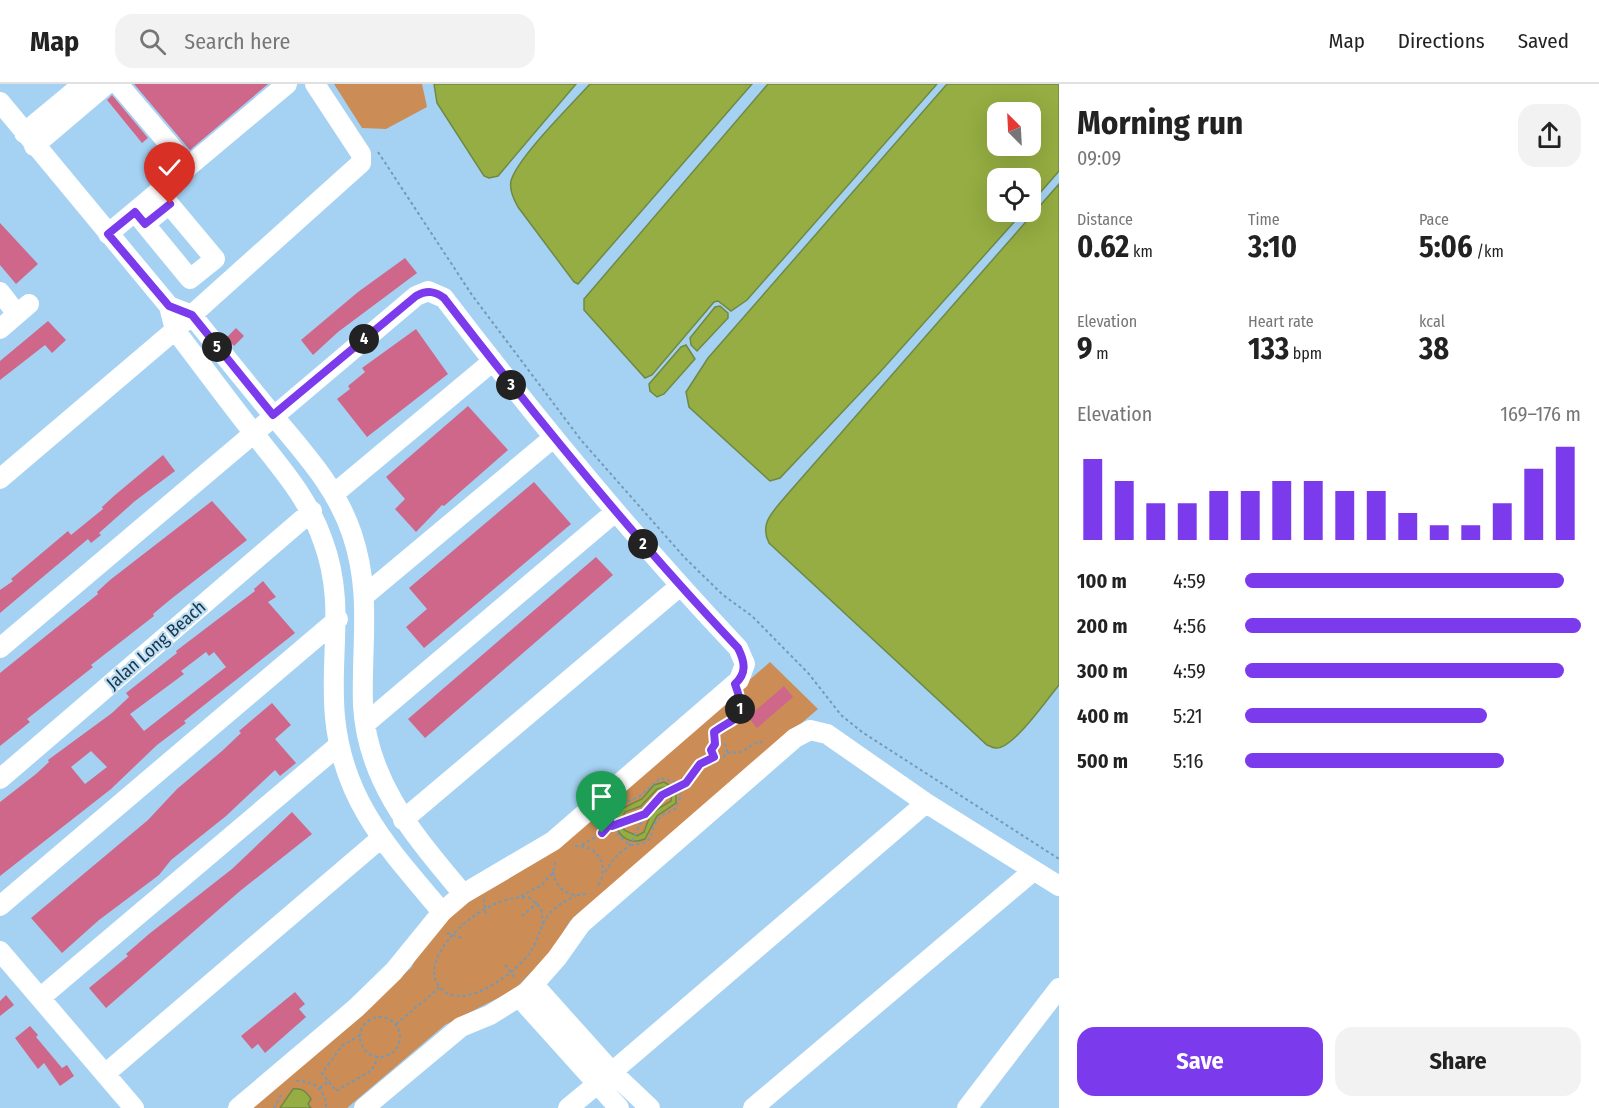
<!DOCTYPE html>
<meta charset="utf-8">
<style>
:root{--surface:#fff;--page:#f2f2f2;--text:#222;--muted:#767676;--line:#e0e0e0;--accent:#7c3aed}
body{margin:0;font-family:"Fira Sans Condensed",sans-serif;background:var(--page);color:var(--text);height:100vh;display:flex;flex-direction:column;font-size:22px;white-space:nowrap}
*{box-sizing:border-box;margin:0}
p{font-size:20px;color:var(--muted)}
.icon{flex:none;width:33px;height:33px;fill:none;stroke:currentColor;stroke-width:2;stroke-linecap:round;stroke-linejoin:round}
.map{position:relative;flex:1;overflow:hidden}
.side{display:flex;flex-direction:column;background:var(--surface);width:540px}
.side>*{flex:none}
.needle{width:39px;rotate:336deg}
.controls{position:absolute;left:987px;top:18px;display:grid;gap:12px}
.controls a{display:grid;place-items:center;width:54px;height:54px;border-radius:12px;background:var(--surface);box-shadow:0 6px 24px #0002;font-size:30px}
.pin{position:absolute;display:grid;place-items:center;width:51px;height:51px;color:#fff;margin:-62px -26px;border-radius:50% 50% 50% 0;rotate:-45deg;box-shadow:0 0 6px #0007}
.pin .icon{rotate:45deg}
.km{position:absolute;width:30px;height:30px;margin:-15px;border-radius:50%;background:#222;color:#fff;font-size:16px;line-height:30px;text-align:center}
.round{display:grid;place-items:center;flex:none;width:63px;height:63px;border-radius:18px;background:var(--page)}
.summary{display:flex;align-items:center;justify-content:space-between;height:102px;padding:0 18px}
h1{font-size:33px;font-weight:700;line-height:45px}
.metrics{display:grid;grid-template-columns:repeat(3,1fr);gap:9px;height:102px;padding:6px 18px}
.metrics div{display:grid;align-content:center}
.metrics b{font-size:30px;font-weight:700}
.metrics small{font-size:16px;font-weight:400}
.metrics p{font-size:16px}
.chart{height:168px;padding:12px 18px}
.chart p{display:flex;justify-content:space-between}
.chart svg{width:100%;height:108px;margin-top:6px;stroke:var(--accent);stroke-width:6}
.button{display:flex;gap:12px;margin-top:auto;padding:12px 18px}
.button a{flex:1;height:69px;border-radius:18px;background:var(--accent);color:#fff;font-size:24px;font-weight:700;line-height:69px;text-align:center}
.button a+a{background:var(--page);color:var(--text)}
ul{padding:0 18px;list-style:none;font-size:20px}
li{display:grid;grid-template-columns:96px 72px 1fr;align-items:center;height:45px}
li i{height:15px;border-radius:8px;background:var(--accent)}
header{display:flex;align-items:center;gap:36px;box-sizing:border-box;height:84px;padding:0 30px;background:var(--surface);border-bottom:2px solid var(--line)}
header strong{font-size:28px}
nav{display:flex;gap:33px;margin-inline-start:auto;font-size:21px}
.search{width:420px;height:54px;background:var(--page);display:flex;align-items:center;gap:15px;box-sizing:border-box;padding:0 21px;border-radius:18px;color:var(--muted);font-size:22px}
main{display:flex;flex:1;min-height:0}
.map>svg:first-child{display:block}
.green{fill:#cb8c56}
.water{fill:#95ad42;stroke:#6f8945;stroke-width:1.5;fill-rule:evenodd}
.building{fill:#ce6789;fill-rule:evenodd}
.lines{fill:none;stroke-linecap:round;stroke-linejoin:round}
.path{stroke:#729ab7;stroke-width:2;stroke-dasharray:3 3;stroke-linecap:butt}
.minor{stroke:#fff;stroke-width:20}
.route-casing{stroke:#fff;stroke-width:12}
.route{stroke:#7c3aed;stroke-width:8}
.labels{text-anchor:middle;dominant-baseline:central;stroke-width:4.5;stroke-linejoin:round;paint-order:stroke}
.street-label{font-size:18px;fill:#15364b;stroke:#bfddf3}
</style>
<header>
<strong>Map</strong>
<div class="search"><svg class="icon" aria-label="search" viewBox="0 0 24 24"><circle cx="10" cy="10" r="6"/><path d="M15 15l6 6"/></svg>Search here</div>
<nav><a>Map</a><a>Directions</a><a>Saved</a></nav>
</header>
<main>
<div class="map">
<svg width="1059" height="1024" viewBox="0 0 1059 1024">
<rect width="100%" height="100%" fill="#a5d2f3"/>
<path class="green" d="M334,0H422L427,23L386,45L362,44Z
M770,578L818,625L570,837L551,868L514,906L445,941L347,1024H248L411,884C430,846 464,813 503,795C519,787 533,781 548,770Z"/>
<path class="water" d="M434,0H576L498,92L489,94L484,92L437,19Z
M590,0H752L578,200L574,198L518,123C514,116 509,106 511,97C517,74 572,20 590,0Z
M768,0H937L747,216L731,227L718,217L714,218L652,291L645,294L584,226V215Z
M947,0H1059V87L1031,119L1030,94H998V128H1023L881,287L780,394L770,397L689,323L686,308L708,274ZM998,28H1030V62H998Z
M1059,100V601C1048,614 1013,665 996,664C993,664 990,662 987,661L769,459C759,439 773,428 785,413Z
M720,222L728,229V234L697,267L691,261L690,254L715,223Z
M686,261L695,275L664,310L657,313L650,307L649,300L681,263Z
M664,698L676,705V719L657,732L645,755C631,761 619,754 615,739L619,726L642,715L654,701ZM666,703L672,709L671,717L651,729L644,748L637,752L624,746L621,736L625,728L641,722L657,705Z
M293,1005C302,1004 306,1007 311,1015L308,1020L311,1024H280Z"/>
<path class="building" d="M134,0H268L190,66Z
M112,11L148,54L142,59L107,16Z
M0,139L38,180L16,200L0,181Z
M405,174L417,189L338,248L313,271L301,256L358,208Z
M48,237L66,256L52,269L45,261L0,296V277Z
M236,244L244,252L234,262L226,254Z
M416,245L448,290L367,353L337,315L350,305L348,302L365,288L362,284Z
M468,322L508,366L444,422L442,421L416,448L395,425L405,415L386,393Z
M163,371L175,387L135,417L99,449L101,451L91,459L88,455L0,529V506L13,497L11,495L68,447L71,451L103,425L102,423L115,411Z
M534,398L571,440L424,564L406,543L427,525L409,504Z
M212,417L247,456L171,515L153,530L154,532L91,581L93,583L27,635L30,638L0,662V589L98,510L97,508L110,496Z
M596,473L613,491L425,654L408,635Z
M263,497L276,513L268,518L295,549L184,637L186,639L157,661L111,705L0,792V718L36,690L49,678L48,676L112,629L129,613L126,609L177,569L176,567L255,507L254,505ZM206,568L209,572L214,568L226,583L144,647L130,630L184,590L181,587ZM91,667L107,683L85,700L71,683Z
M784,602L793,613L757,644L748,633Z
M272,619L291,641L275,655L296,679L280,692L275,686L226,732L171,776L159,791L99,836L62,869L31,834L148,736L177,705L222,667L241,649L239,647Z
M292,728L312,750L240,807L106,924L89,904L128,872L126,870L149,850L232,785Z
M295,908L305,920L299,925L306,933L265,969L258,960L252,965L241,952Z
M6,911L14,921L0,932V917Z
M30,942L38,951L36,953L62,984L67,981L74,992L60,1002L44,979L38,985L15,954Z"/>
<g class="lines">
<path class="path" d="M378,68L472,211L581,356L685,474L723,511L752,532L809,590L841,631L862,648L1059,775
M711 666a8 8 0 1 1 16 0a8 8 0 1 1-16 0Z
M715,660L714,648L737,634L740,617
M727,669L741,668L759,657L764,660
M611,739L619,752L630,761C660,759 646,748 659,734C664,729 671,728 676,724L681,711L674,698L660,694L639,713L624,719
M612,742L645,730L662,711L686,698L701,680L714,673
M582,761L602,749L611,739L615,726
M575,762C598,761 610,782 598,802
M553,788C557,807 571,815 589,809
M605,788L615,773L630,761L645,730
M521,812L542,801L553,788L556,775
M484,815L486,833
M522,832L537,819
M543,840L541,824L530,814C487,805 406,879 444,907C467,925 515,889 529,870C538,858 540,841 549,830C557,821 566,817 575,812
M447,849L461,854
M505,881L516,895
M360 953a20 20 0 1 1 40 0a20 20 0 1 1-40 0Z
M396,940L439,904
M360,951L342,962L322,989L336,1007L372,986L378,973
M296,997C314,997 326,1005 326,1024
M320,1004L330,996
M274,1024L283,1008"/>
<path class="minor" d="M118,0L180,73L161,89
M0,18L169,222L175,246C201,280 226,314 252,347C280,383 308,413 323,457C346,519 329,571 335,633C343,718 390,766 442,828
M24,49L83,0
M34,62L107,0
M135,128L190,195L215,175L169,120L145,140
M108,150L287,0
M0,208L17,230
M169,222L192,231C218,264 245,297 272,330C303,368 336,402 352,450C372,509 361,561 363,621C367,699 416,753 463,810
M0,245L29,220
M0,395L175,246L361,79V70L315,0
M335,409L493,277
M364,512L553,354
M0,564L416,212L428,207L444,214C537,336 633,453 738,564L745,580L739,596L553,757L463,810L442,828L394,887L356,924L238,1024
M365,640L615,428
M0,695L312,427
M403,736L680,502
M0,822L338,535
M0,867L134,1024
M534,901L612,988L650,1024
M40,914L339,661
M520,914L619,1024
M612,988L926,719
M105,990L380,755
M364,1024L461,943L490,931L527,908L557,874L581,840L795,654L810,646L827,650L926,719L1059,802
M568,1024L596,1001
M753,1024L1033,787
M967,1024L1059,904"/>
</g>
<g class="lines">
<g class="route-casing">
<path id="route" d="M170,120L145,140L135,128L108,150L169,222L192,231L273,331L416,212C427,206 435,207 444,214C537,335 633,453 738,564C745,578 747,589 735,600C748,636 738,631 714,648L715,660L711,666L714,673L700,680L686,699L662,711L645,730L612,742L611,739L602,749"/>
</g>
<use href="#route" class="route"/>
</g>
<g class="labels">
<g class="street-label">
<text transform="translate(156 561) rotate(-41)">Jalan Long Beach</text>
</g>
</g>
</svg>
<div class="controls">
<a><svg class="needle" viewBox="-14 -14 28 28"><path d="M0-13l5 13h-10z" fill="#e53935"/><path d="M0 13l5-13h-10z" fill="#767676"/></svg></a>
<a><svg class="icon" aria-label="locate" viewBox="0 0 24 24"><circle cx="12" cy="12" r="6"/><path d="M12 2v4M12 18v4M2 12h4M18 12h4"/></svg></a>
</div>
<div class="pin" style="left:602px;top:749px;background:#1e9e55"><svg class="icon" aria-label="arrive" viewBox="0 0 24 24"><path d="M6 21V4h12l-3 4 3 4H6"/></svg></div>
<div class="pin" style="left:170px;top:120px;background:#d93025"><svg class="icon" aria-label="check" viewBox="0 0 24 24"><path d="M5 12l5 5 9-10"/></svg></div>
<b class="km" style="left:740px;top:625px">1</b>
<b class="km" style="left:643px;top:460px">2</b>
<b class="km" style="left:511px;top:301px">3</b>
<b class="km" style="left:364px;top:255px">4</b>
<b class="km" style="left:217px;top:263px">5</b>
</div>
<section class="side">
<div class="summary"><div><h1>Morning run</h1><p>09:09</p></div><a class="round"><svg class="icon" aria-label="share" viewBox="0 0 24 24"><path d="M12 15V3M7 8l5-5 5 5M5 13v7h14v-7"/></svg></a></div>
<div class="metrics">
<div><p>Distance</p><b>0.62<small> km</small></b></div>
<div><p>Time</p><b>3:10</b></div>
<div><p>Pace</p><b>5:06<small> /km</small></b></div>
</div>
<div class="metrics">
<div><p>Elevation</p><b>9<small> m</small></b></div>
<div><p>Heart rate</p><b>133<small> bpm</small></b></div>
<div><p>kcal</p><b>38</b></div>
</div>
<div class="chart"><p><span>Elevation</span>169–176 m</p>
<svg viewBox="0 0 160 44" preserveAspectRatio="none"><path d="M5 44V11M15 44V20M25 44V29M35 44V29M45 44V24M55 44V24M65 44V20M75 44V20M85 44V24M95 44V24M105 44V33M115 44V38M125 44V38M135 44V29M145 44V15M155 44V6"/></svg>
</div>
<ul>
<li><b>100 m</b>4:59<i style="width:95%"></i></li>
<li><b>200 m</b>4:56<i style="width:100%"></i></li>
<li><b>300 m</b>4:59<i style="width:95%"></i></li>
<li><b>400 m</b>5:21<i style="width:72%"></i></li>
<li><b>500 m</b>5:16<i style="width:77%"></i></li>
</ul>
<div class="button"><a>Save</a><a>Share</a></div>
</section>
</main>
